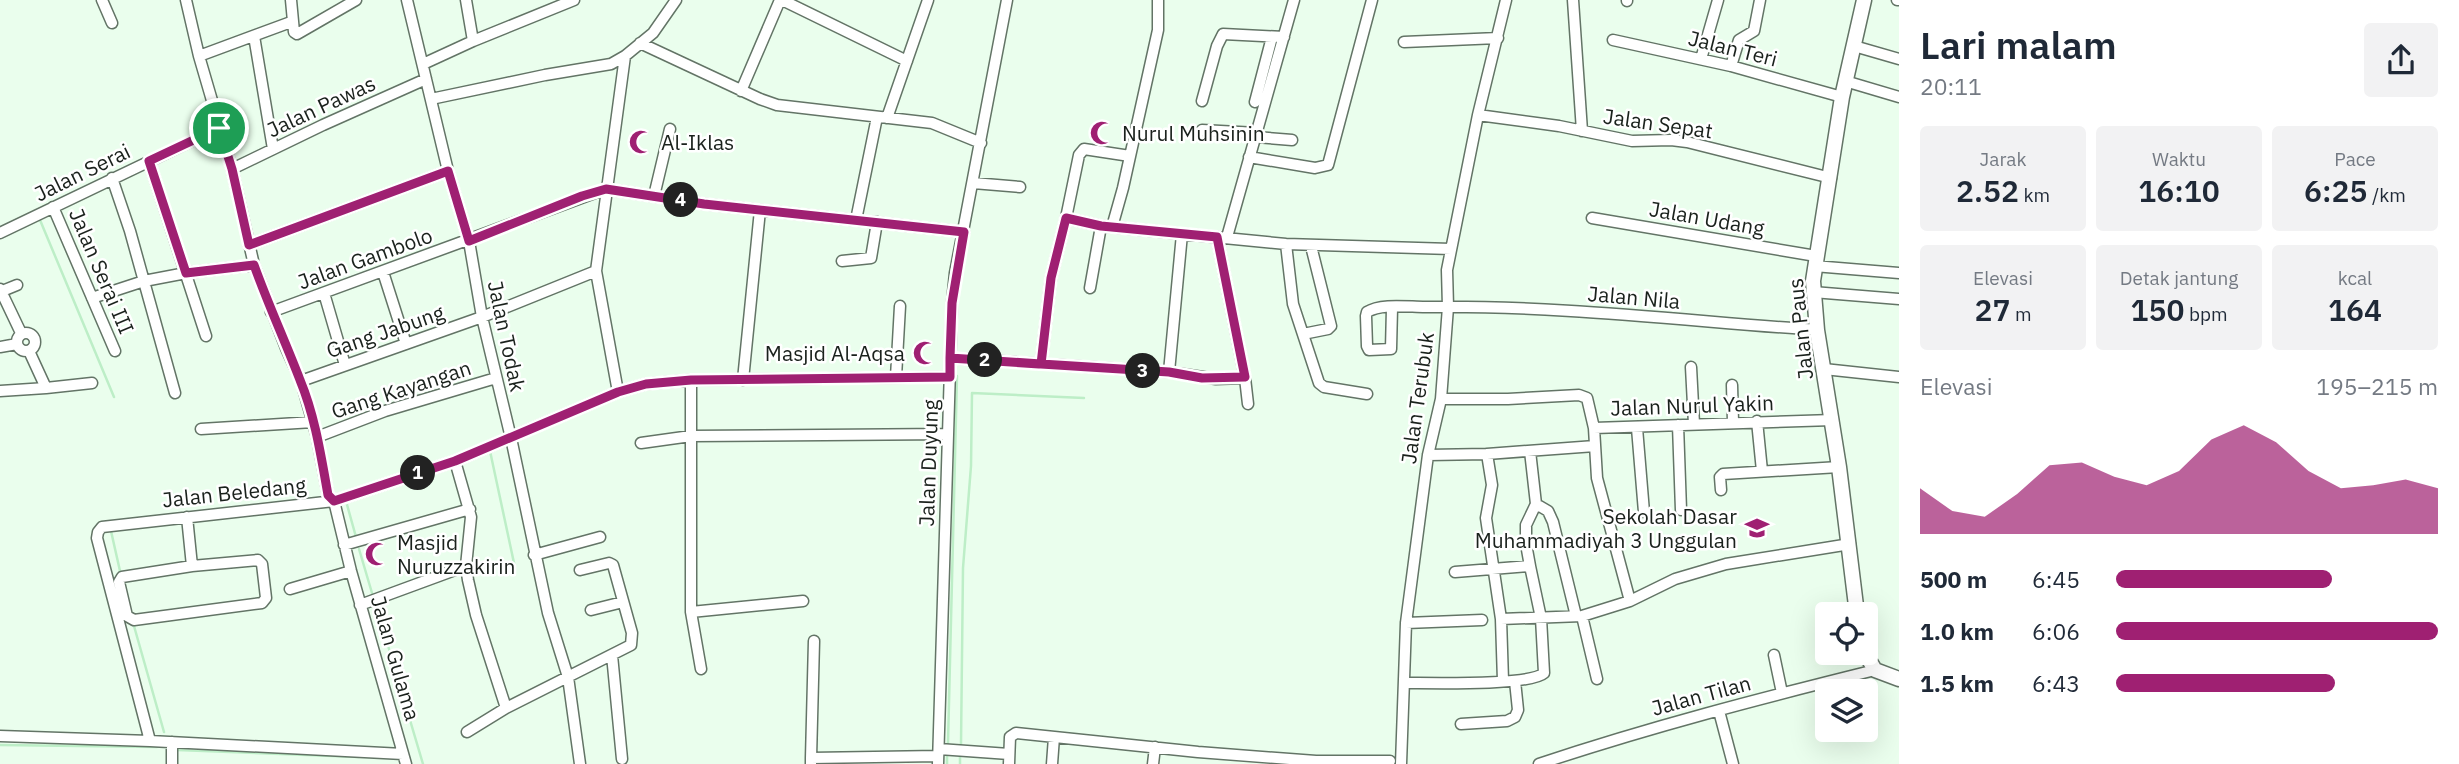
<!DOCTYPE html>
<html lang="id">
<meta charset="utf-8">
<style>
:root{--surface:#fff;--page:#f2f2f3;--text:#1f2937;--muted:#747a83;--accent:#9f2072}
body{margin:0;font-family:"IBM Plex Sans",sans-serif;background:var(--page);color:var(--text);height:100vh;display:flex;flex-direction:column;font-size:26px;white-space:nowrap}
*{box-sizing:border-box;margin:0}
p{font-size:23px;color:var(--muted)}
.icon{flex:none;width:38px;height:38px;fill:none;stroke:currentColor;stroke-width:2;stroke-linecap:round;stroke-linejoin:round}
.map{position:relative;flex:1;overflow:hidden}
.drawer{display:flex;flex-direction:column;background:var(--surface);width:560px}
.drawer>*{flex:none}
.tools{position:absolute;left:1815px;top:602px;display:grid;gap:14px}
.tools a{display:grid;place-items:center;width:63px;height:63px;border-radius:7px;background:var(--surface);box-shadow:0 7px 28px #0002;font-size:35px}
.pin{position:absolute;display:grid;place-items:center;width:60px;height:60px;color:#fff;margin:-30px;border:4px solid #fff;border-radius:50%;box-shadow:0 2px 7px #0007}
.km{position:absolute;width:35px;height:35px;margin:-18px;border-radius:50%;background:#222;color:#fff;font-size:19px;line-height:35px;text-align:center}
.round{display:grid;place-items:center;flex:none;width:74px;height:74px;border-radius:7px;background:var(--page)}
.overview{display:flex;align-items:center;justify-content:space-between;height:119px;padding:0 21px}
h1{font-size:38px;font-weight:600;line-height:52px}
.metrics{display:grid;grid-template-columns:repeat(3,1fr);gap:10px;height:119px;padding:7px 21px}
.metrics div{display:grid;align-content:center;border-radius:7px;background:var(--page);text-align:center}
.metrics b{font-size:30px;font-weight:600}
.metrics small{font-size:19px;font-weight:400}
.metrics p{font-size:19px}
.chart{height:196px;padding:14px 21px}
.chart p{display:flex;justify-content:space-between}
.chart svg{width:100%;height:126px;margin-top:7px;fill:var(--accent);opacity:.7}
ul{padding:0 21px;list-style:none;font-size:23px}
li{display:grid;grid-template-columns:112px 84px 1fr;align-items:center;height:52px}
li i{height:18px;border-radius:9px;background:var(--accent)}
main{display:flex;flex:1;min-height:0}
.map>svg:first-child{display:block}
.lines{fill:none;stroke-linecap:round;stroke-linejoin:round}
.stream{stroke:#bdeec7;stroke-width:2.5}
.minor-casing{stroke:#637466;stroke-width:13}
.major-casing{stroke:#637466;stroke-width:17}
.minor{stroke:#fff;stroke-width:10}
.major{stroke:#fff;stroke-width:14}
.route-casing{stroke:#fff;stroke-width:14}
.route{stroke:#9f2072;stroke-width:9}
.labels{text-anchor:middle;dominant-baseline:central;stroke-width:5;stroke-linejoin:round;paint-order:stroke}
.street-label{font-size:21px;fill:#1a211c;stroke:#fff}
.poi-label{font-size:21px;fill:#1a211c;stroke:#fff;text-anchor:start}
</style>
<main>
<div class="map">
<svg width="1899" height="764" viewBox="0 0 1899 764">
<rect width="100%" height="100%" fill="#eafeed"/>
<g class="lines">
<path class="stream" d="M40,220L114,397
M490,451L514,563
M346,501L356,537
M111,531L120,571
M359,549L372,593
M376,605L423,764
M134,626L164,732
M948,743L957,376
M961,744L963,568L971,466L972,393L1084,398
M0,745L157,747
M177,750L359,757
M947,764V756
M960,764V757"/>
<g class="minor-casing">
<path id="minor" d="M102,0L112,23
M186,0L199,56L232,169L254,265L286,348L301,381L317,437L328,495L334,501L351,571L406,764
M291,0L294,32L297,34L356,0
M407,0L448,171L469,241L482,317L511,438L548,613L568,677L580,764
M466,0L473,41
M782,0L907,61
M1573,0L1582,131
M1627,0V1
M1897,0H1899
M254,36L273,149
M1613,40L1731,66L1842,97
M1404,42L1498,38
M640,43L760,99L777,105L932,123L981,143
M1854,46L1899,59
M199,56L291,22
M1701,59L1718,0
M423,64L473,41L574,0
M1731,66L1739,40L1754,31L1760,0
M1845,81L1899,97
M741,91L780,0
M431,99L545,75L611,64L625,56L653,33L676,0
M1202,101L1217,46L1223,34L1284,37
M1255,102L1272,37
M1478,115L1559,126L1632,141L1671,140L1687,142L1831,178
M887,118L928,0
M1202,130L1257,133
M1256,137L1292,140
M1130,156L1084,149L1079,155L1066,218L1101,226L1286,244L1451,249
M1249,157L1315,168L1328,165L1372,0
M149,161L206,336
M232,169L323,125L426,79
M112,178L130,231L175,393
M973,183L1020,187
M654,196L670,129
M53,207L115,351
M1592,218L1816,256
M856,220L877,117
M1112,227L1123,188L1158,30V0
M0,233L219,128
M1217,237L1245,378
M1227,237L1294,0
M1286,244L1293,304L1319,383L1324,387L1367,394
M249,245L448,171
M842,261L871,258L877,222
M1814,266L1899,273
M383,272L406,344
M1090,288L1101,226
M0,289L21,333
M0,292L17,285
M1813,292L1899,299
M324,293L345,365
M92,298L144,281L186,273L254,265
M1392,308L1391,349L1369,350L1367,346L1366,316L1367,312C1381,303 1408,307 1425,307C1556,305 1687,321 1817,330
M271,312L606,189L704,204L964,232
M17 342a9 9 0 1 1 18 0a9 9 0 1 1-18 0Z
M1303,334L1328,329L1331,326L1311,246
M0,347L17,344
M950,358L1169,372L1216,379L1245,378L1248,404
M1041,364L1051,278L1066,218
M1691,367L1694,424
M1824,369L1899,377
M1169,372L1182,234
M896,377L900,306
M691,380V612L701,669
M743,380L760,210
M301,381L482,317L596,271
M1732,385L1733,422
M46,388L92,383
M0,391L46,388L29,351
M618,392L596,271L625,56
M1441,399H1508L1579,395L1587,398L1594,428L1597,478L1630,601
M1757,421L1762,471
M1678,425L1681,510
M1594,428L1833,420
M1637,428L1644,512
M201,429L313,422
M317,437L385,411L496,378
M641,443L691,436L948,434
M1487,454L1492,485L1486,518L1501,619L1503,681
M1428,455L1487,454L1595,446
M455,461L471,517L466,566L468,580L476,615L506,708L467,732
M1721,490L1720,477L1723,474L1839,467
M1536,504L1548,511L1553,522L1576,616
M187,517L192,566
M344,545L470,509
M534,555L600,537
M258,560L262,564L266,598L262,603L134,620L127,616L119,582L122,577L192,566Z
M1530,566L1526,544V525L1536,504L1530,451
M290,589L351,571
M360,605L466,566
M591,610L623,602
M691,612L803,601
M1582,616L1597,679
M1501,619L1582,616L1630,601L1675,579L1726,564L1850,544
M1406,623L1482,620
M612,655L622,759
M1774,655L1782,693
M1405,683C1429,683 1530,686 1544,673L1541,618L1530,566L1455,572
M506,708L631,645L632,633L613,565L609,563L580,570
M1719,711L1733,764
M1461,724L1507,721L1515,717L1518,710L1515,681
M0,736L150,741L403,754
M150,741L97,538L98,532L102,527L334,501L455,461L618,392L646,384L691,380L950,377
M939,749L1009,754
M811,758L814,641
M172,764V742
M811,764V758L938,756
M938,764L952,303L955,273L1007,0
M1009,764L1010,737L1016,733L1198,752L1316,761H1351
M1052,764L1054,737
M1153,764L1155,747
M1350,764L1351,761H1390
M1401,764L1406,623L1428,455L1441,399L1448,307L1447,270L1478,115L1506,0
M1539,764C1650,727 1762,698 1875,670"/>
</g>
<g class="major-casing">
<path id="major" d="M1857,614L1839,467L1817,330L1813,281L1842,97L1864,0
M1865,653L1875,670L1899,679"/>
</g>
<use href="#minor" class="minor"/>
<use href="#major" class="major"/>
</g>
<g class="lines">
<g class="route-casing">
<path id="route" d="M219,128L149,161L186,273L254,265C268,304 285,341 300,380C315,416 321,456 328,495L334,501L455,461L618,392L646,384L691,380L950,377V358L1041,364L1051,278L1066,218L1101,226L1217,237L1245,377L1202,378L1169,372L1041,364H1039L950,358L952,303L964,232L704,204L606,189L582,196L469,241L448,171L249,245L232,169L219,128"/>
</g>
<use href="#route" class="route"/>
</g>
<defs>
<g id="mosque-bare" transform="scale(1.89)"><path d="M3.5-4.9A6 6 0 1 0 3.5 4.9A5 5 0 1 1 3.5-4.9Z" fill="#9f2072" stroke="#fff" stroke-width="2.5" paint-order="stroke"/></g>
<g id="school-bare" transform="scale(1.89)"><path d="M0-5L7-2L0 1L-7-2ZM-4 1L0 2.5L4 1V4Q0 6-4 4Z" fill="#9f2072" stroke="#fff" stroke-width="2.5" paint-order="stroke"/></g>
</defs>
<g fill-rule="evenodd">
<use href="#mosque-bare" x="1102" y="133"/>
<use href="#mosque-bare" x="641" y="142"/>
<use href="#mosque-bare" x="925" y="353"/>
<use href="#school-bare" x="1757" y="528"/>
<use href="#mosque-bare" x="377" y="554"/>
</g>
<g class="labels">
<g class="street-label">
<text transform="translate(1733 48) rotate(14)">Jalan Teri</text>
<text transform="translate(321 106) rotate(-25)">Jalan Pawas</text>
<text transform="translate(1658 123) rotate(8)">Jalan Sepat</text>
<text transform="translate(82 172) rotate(-26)">Jalan Serai</text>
<text transform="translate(1707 218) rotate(10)">Jalan Udang</text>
<text transform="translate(365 258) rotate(-20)">Jalan Gambolo</text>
<text transform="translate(102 271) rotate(67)">Jalan Serai III</text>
<text transform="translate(1634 297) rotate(5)">Jalan Nila</text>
<text transform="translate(1800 329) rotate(-96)">Jalan Paus</text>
<text transform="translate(385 331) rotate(-19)">Gang Jabung</text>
<text transform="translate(507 336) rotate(78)">Jalan Todak</text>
<text transform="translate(401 389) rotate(-18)">Gang Kayangan</text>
<text transform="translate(1417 398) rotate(-82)">Jalan Terubuk</text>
<text transform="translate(1692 405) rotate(-2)">Jalan Nurul Yakin</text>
<text transform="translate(928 463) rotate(-88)">Jalan Duyung</text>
<text transform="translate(234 492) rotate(-6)">Jalan Beledang</text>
<text transform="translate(396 658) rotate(74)">Jalan Gulama</text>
<text transform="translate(1701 695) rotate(-15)">Jalan Tilan</text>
</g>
<g class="poi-label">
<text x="1122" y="133">Nurul Muhsinin</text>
<text x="661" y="142">Al-Iklas</text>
<text x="905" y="353" text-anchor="end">Masjid Al-Aqsa</text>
<text x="1737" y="516" text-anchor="end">Sekolah Dasar<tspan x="1737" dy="24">Muhammadiyah 3 Unggulan</tspan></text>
<text x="397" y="542">Masjid<tspan x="397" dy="24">Nuruzzakirin</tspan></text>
</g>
</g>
</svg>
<div class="tools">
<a><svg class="icon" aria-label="locate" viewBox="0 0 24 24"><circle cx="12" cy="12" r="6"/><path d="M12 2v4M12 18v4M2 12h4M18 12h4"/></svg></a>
<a><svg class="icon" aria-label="layers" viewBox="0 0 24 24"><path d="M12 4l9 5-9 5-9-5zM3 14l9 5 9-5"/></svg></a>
</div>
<div class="pin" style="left:219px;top:128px;background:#1e9e55"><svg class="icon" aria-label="arrive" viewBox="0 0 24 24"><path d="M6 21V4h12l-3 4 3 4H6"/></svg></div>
<b class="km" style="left:418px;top:473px">1</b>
<b class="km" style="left:985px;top:360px">2</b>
<b class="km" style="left:1143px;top:371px">3</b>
<b class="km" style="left:681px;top:200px">4</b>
</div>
<section class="drawer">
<div class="overview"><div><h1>Lari malam</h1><p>20:11</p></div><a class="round"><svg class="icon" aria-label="share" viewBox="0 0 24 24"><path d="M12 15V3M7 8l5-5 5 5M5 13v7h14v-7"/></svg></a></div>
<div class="metrics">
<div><p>Jarak</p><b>2.52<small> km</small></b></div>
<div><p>Waktu</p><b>16:10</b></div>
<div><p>Pace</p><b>6:25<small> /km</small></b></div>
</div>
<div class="metrics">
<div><p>Elevasi</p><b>27<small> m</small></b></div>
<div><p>Detak jantung</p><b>150<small> bpm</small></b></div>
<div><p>kcal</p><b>164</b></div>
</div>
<div class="chart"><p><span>Elevasi</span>195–215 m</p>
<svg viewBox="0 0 160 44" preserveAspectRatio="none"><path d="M0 44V28L10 36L20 38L30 30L40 20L50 19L60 24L70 27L80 22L90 11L100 6L110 12L120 22L130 28L140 27L150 25L160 28V44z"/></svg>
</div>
<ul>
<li><b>500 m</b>6:45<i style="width:67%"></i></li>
<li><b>1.0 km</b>6:06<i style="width:100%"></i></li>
<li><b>1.5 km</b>6:43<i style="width:68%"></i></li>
</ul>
</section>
</main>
